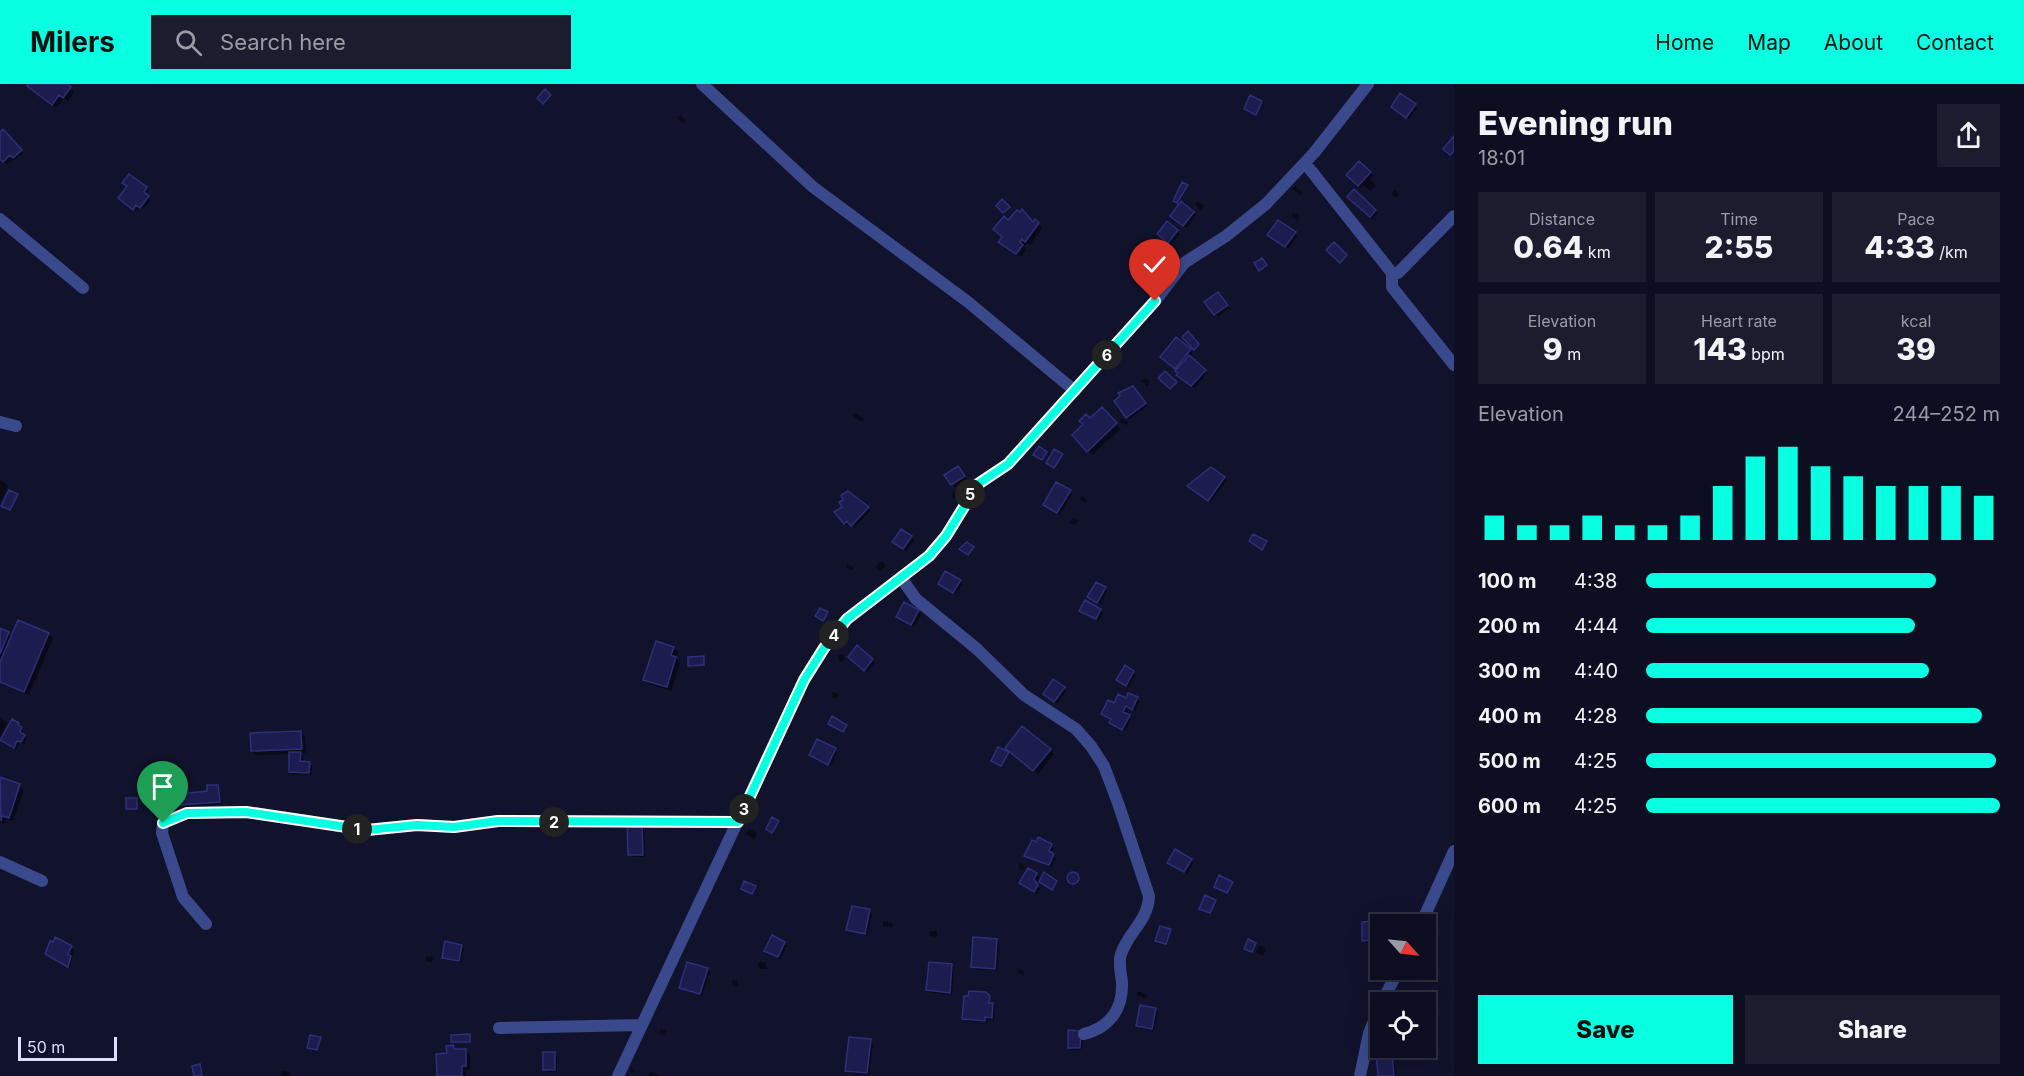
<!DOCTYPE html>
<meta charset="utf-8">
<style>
:root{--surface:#0d0e21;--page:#1b1c2e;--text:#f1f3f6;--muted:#9a9ca5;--line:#2d2e3f;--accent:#08ffe2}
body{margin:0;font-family:Inter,sans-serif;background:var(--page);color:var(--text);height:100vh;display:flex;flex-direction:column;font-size:22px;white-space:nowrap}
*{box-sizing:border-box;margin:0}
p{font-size:20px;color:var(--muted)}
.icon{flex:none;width:33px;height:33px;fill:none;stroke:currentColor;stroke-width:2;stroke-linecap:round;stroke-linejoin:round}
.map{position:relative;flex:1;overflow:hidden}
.sheet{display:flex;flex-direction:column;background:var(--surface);width:570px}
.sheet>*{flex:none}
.needle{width:39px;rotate:117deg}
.fabs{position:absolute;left:1370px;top:830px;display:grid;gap:12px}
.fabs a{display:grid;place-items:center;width:66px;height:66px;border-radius:0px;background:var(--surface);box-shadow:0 6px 24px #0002,0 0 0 2px var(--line);font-size:30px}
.scale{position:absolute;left:18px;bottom:15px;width:99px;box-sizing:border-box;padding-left:6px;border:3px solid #dcdfff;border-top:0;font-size:16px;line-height:21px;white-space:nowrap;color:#dcdfff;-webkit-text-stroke:4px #11122c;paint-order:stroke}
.pin{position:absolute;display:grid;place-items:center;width:51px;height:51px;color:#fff;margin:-62px -26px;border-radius:50% 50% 50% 0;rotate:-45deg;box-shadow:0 0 6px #0007}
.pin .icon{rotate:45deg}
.km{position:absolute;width:30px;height:30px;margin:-15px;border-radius:50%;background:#222;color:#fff;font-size:16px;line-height:30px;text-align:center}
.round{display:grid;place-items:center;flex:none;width:63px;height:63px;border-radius:0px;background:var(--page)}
.head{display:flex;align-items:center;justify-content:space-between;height:102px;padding:0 24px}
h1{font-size:33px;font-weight:800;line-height:45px}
.metrics{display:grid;grid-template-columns:repeat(3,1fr);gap:9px;height:102px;padding:6px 24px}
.metrics div{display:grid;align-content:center;border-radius:0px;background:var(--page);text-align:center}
.metrics b{font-size:30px;font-weight:800}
.metrics small{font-size:16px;font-weight:400}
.metrics p{font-size:16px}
.chart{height:168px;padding:12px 24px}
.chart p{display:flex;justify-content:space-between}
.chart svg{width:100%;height:108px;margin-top:6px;stroke:var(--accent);stroke-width:6}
.cta{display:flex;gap:12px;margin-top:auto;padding:12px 24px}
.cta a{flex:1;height:69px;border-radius:0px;background:var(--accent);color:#111;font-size:24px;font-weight:800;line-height:69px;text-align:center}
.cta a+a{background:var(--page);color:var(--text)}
ul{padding:0 24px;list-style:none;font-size:20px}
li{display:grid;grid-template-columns:96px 72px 1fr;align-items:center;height:45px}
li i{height:15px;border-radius:8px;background:var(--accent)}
header{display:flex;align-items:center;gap:36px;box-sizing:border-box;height:84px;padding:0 30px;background:var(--accent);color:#111}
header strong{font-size:28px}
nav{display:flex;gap:33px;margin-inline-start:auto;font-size:21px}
.search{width:420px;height:54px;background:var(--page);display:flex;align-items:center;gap:15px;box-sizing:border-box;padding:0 21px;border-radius:0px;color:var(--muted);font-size:22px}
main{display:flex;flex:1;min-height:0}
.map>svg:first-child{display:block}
.shadow{fill:#0007}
.building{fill:#1c1d4e;stroke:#2d2f7a;stroke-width:1.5}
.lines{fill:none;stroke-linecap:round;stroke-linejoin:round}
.minor{stroke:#3a498c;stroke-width:12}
.route-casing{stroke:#fff;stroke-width:12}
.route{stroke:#08ffe2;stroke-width:8}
</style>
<header>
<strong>Milers</strong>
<div class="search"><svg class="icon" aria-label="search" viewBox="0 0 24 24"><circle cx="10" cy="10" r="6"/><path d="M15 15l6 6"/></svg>Search here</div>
<nav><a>Home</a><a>Map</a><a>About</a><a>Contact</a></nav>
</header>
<main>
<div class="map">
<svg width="1454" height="992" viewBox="0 0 1454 992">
<rect width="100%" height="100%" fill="#11122c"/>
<path class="shadow" d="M30,0H65L74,8L68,17L64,14L57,24L33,6Z
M1415,21L1417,24L1409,35L1395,25Z
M680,31L686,37L683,40L677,34Z
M3,47L23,70L7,80L0,73V50Z
M1360,79L1373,91L1370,95L1376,102L1370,107L1364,101L1361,104L1348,91Z
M1183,100L1188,103L1179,118L1196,131L1187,144L1174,134L1181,120L1176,117Z
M1295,102L1303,109L1301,112L1293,105Z
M146,105L148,107L145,111L151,116L143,125L140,123L136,127L122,117Z
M1395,106L1399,111L1395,114L1391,110Z
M1354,108L1378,129L1373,135L1349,113Z
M1198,118L1205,122L1200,126L1195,120Z
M1294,128L1300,133L1297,137L1291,132Z
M1035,137L1042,144L1030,161L1027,159L1024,163L1027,166L1021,173L1004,162L1008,138L1034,140Z
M1168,140L1180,150L1171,160L1159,150Z
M1295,149L1297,152L1288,165L1272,154Z
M1220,212L1229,224L1218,233L1206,218Z
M1177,255L1193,269L1189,273L1207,289L1195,304L1180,294L1178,286L1165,275Z
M1146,294L1150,298L1147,302L1142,297Z
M1136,306L1147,322L1130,335L1128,333Z
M1102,325L1120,345L1093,371L1074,351Z
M854,328L864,335L862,338L852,331Z
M1121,334L1128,338L1127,341L1119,338Z
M961,386L967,395L955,403L946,391Z
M1224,394L1227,396L1211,418L1192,404Z
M0,395L8,402L0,418Z
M955,406L958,408L954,415L951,413Z
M1070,407L1072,410L1060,431L1047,423Z
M1082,412L1087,417L1085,419L1080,415Z
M863,419L870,427L855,443L850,438L847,441L836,428Z
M1073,434L1078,436L1075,441L1069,439Z
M911,453L914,456L906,467L897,461Z
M882,477L886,482L879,488L875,483Z
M847,480L854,483L852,486L846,483Z
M960,497L963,500L956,510L942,502Z
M1105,505L1107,507L1100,520L1089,513Z
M905,520L921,530L914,543L900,535Z
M1100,526L1103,529L1099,537L1084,529Z
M0,546L12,553L49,550L53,554L29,611L0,599Z
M857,563L875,579L867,588L850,572Z
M673,564L678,568L676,574L680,579L671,607L649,600L645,595Z
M843,570L845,576L840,578L837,572Z
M1133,588L1136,591L1129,603L1118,596Z
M1064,605L1066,607L1057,620L1047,612Z
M832,608L838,610L837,615L832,613Z
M1129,611L1140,617L1135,627L1128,624L1125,631L1131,635L1125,647L1111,639L1115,621L1127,616Z
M0,634L7,639L2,650L4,651L12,637L24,647L22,651L27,655L24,660L20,658L17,665L0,655Z
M301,648L305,653L306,669H300L303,672V679L312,682V691L293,690L290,687L291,670L257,671L252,667Z
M835,665L837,668L831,682L810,671Z
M1050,666L1054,670L1038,690L1011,669Z
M0,695L19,702L24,706L13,737L7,735L5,740L0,738Z
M218,702L222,720L185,723L182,720Z
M642,740L644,743L645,773H632L629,771Z
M749,745L757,749L754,755L746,750Z
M1036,760L1054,764L1051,770L1056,774L1052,783L1026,771Z
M1191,776L1193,779L1187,790L1172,782Z
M1020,779L1026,783L1023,787L1018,783Z
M1028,786L1039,793L1036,799L1040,805L1037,810L1023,801Z
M1070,789L1079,792L1077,801L1067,796Z
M869,827L872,830L867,852L848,845Z
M883,837L892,839L893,843L883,842Z
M1373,839L1376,841L1377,858L1367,859L1364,856Z
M930,847H937V853L930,852Z
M56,855L74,866L70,884L50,872Z
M997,856L999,859L997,887L975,885L972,882Z
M784,859L787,862L780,875L766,866Z
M1260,861L1266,865L1263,872L1256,868Z
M462,862L464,865L461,879L443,873Z
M426,872L433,873L432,879L426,877Z
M758,878H766L767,885H759Z
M951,881L954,884L952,911L930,909L927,906Z
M1019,885L1024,887L1023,891L1018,889Z
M707,886L710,888L702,912L681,903Z
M737,896L738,902L733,903L732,897Z
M1138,907L1148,911L1146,915L1137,911Z
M986,910L995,923L994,936L988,935L987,939L967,937L964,934Z
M1155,925L1158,928L1154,947L1140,944L1137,941Z
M662,944L666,947L663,952L659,949Z
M1083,951L1082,966H1072L1069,963Z
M870,957L873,960L869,991L850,989L847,986Z
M453,963L457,967L465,966L470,971V986H466V992H439Z
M554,969L557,972V988H547L544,986Z
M1392,970L1394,973L1396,992H1379Z
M632,984L636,986L634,989L630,987Z
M282,987L289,988L291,992H281Z
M650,987L660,992H648Z"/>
<path class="building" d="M28,0H67L71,3L63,14L59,11L52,21L27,2Z
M545,5L551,11L543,20L537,14Z
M1400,9L1416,20L1406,34L1391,23Z
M1250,11L1262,17L1256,31L1244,25Z
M3,45L22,66L13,74L10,71L3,78L0,75V48Z
M1454,52V67L1450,71L1443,65Z
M1359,77L1371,88L1358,102L1346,91Z
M129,90L147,103L144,108L149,112L140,124L136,121L133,126L118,114L127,102L122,99Z
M1182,98L1188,101L1177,119L1173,117Z
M1354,105L1376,126L1370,133L1347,113Z
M1002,115L1010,123L1003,129L996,122Z
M1181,117L1194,128L1183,142L1170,132Z
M1022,125L1033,138L1035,135L1039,139L1025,158L1022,155L1020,158L1023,161L1016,170L998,158L1002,153L993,145L1004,132L1008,136L1017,126L1020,128Z
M1278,136L1296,148L1285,163L1267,151Z
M1167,137L1178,146L1168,159L1157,150Z
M1334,158L1347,171L1340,179L1326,166Z
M1262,174L1267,181L1259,187L1254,179Z
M1218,208L1228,221L1214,231L1204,218Z
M1188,247L1199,260L1194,266L1182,253Z
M1176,253L1191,265L1175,285L1160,273Z
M1189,271L1206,286L1191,302L1176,291L1178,289L1175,287Z
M1165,287L1177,298L1170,305L1158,294Z
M1133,302L1146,319L1126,334L1114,317L1120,312L1118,309Z
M1102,323L1117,339L1087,368L1072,351L1083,340L1079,337L1086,330L1090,334Z
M1039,362L1047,368L1042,376L1033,371Z
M1054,365L1063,370L1054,384L1046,379Z
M958,382L965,392L951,401L944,391Z
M1211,383L1225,393L1208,417L1187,402Z
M1056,398L1071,406L1057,429L1043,421Z
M9,406L18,410L10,426L1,422Z
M848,407L869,423L851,442L847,437L844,440L834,428L842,423L839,418L843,416L841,411Z
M901,445L912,452L903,465L892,458Z
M1253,450L1267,457L1262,466L1249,457Z
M967,458L974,463L968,471L959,465Z
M945,487L961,496L953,509L938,500Z
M1096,498L1106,503L1097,519L1087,513Z
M1085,516L1101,525L1096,535L1079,527Z
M904,518L919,526L911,541L896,533Z
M820,524L828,528L823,537L815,532Z
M18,536L49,549L24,608L0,598V578Z
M0,544L9,548L0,570Z
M656,557L674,563L671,571L676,573L667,603L643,596Z
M857,561L873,575L864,587L848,573Z
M704,572V581L688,582V573Z
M1125,581L1134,587L1126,602L1116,596Z
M1053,595L1065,603L1054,618L1043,610Z
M1128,609L1138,613L1132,626L1126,622L1123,628L1130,631L1122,646L1109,639L1111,635L1101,630L1108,616L1114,619L1118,610L1126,614Z
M832,632L847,641L843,648L828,640Z
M12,635L19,639L18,641L22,643L20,648L25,651L21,658L17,657L14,664L0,656Z
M1022,642L1051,665L1033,687L1005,664Z
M301,647L302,665L251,667L250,649Z
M817,655L836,664L828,681L809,671Z
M998,663L1009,668L1001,682L991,677Z
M289,668H301L300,677L310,678L309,689L289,688Z
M0,693L20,700L9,734L2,732L1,737Z
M207,701H218L220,718L181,721L180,710L207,707Z
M126,714H137V725H126Z
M772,733L779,737L772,749L766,745Z
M642,739L643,771H628L627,740Z
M1038,753L1052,760L1049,767L1054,770L1049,781L1024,772L1032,756L1036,758Z
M1175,765L1192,775L1184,788L1167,779Z
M1028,784L1037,789L1034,795L1038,801L1034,808L1019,799Z
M1067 794a6 6 0 1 1 12 0a6 6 0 1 1-12 0Z
M1044,788L1057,797L1052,806L1039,798Z
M1219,791L1233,798L1227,809L1214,803Z
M744,797L756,802L752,810L741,805Z
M1205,811L1216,816L1210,829L1199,825Z
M852,822L870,825L865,850L846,846Z
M1374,837L1375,856L1362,857V838Z
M1160,842L1171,845L1166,860L1155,857Z
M772,851L785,858L778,873L764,867Z
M55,853L72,862L68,870L71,872L68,883L45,870L50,857L53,858Z
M973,853L997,855L995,885L971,883Z
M1248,855L1256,859L1252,868L1244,865Z
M445,857L462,861L459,877L442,874Z
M687,878L708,884L700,910L679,904Z
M929,878L952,880L950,909L926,906Z
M969,907L986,908L990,912L989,919H993L992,934L985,933V937L962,935L964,912H968Z
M1140,921L1156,924L1152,945L1136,942Z
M1068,946L1081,947L1080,964H1068Z
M470,950V958H451V951Z
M310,951L321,953L317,966L307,964Z
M849,953L871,955L867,989L845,987Z
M453,961L454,965H466V982H462V992H437L436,970L447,969L446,962Z
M543,968H555V986H543Z
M1392,968L1394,992H1378L1376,970Z
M200,980L202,992H194L192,982Z"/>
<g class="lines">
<path class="minor" d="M702,0L813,103L968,218L1075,307
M1305,79L1392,189H1398L1454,132
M0,135L83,204
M1392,189V203L1454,281
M0,338L16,342
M902,495L916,515L977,565L1024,611L1076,645L1091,662L1104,682L1118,719L1149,812C1148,837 1129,847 1121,870C1118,879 1121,889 1122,898C1123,924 1111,943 1084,950
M0,778L42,797
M206,840L183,813L162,749L163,739L187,729L246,728L367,746L417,741L454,743L498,737L737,738
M1421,840L1454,767
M1382,918L1399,885
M499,944L641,941
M618,992L804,596L824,564L847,535L929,472L946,452L978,400L1008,380L1155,217L1184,179L1226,152L1266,120L1314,69L1368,0
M1360,992L1369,949L1380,923"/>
</g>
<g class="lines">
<g class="route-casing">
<path id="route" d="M163,739L187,729L246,728L367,746L417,741L454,743L498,737L738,738L804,596L824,564L847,535L929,472L946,452L978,400L1008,380L1155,217"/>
</g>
<use href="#route" class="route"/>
</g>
</svg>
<div class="fabs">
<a><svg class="needle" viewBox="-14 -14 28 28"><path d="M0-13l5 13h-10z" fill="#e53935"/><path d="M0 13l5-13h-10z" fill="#9a9ca5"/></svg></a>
<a><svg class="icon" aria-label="locate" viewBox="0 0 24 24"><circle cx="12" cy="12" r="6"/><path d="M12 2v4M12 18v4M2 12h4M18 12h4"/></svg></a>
</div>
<div class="scale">50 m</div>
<div class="pin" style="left:163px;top:739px;background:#1e9e55"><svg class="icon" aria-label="arrive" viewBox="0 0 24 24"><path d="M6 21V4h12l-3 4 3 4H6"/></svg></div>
<div class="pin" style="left:1155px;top:217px;background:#d93025"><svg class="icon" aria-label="check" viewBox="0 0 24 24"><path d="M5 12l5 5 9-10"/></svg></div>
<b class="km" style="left:357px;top:745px">1</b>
<b class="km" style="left:554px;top:738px">2</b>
<b class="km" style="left:744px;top:725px">3</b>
<b class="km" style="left:834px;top:551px">4</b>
<b class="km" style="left:970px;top:410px">5</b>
<b class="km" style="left:1107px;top:271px">6</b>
</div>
<section class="sheet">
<div class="head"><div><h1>Evening run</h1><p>18:01</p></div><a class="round"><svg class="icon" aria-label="share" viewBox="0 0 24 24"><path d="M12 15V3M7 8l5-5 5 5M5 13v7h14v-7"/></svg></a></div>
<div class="metrics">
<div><p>Distance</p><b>0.64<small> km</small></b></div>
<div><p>Time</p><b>2:55</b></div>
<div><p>Pace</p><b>4:33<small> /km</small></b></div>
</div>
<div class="metrics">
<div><p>Elevation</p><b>9<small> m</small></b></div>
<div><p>Heart rate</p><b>143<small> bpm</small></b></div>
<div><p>kcal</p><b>39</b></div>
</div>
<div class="chart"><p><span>Elevation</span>244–252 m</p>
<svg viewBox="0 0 160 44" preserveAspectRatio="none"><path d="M5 44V34M15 44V38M25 44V38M35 44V34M45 44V38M55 44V38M65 44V34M75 44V22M85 44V10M95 44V6M105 44V14M115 44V18M125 44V22M135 44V22M145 44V22M155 44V26"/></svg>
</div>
<ul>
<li><b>100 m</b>4:38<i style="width:82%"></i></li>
<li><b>200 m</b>4:44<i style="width:76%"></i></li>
<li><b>300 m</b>4:40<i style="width:80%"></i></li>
<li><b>400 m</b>4:28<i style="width:95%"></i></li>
<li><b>500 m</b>4:25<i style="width:99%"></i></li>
<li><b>600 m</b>4:25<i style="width:100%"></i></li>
</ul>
<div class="cta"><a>Save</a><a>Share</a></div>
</section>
</main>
